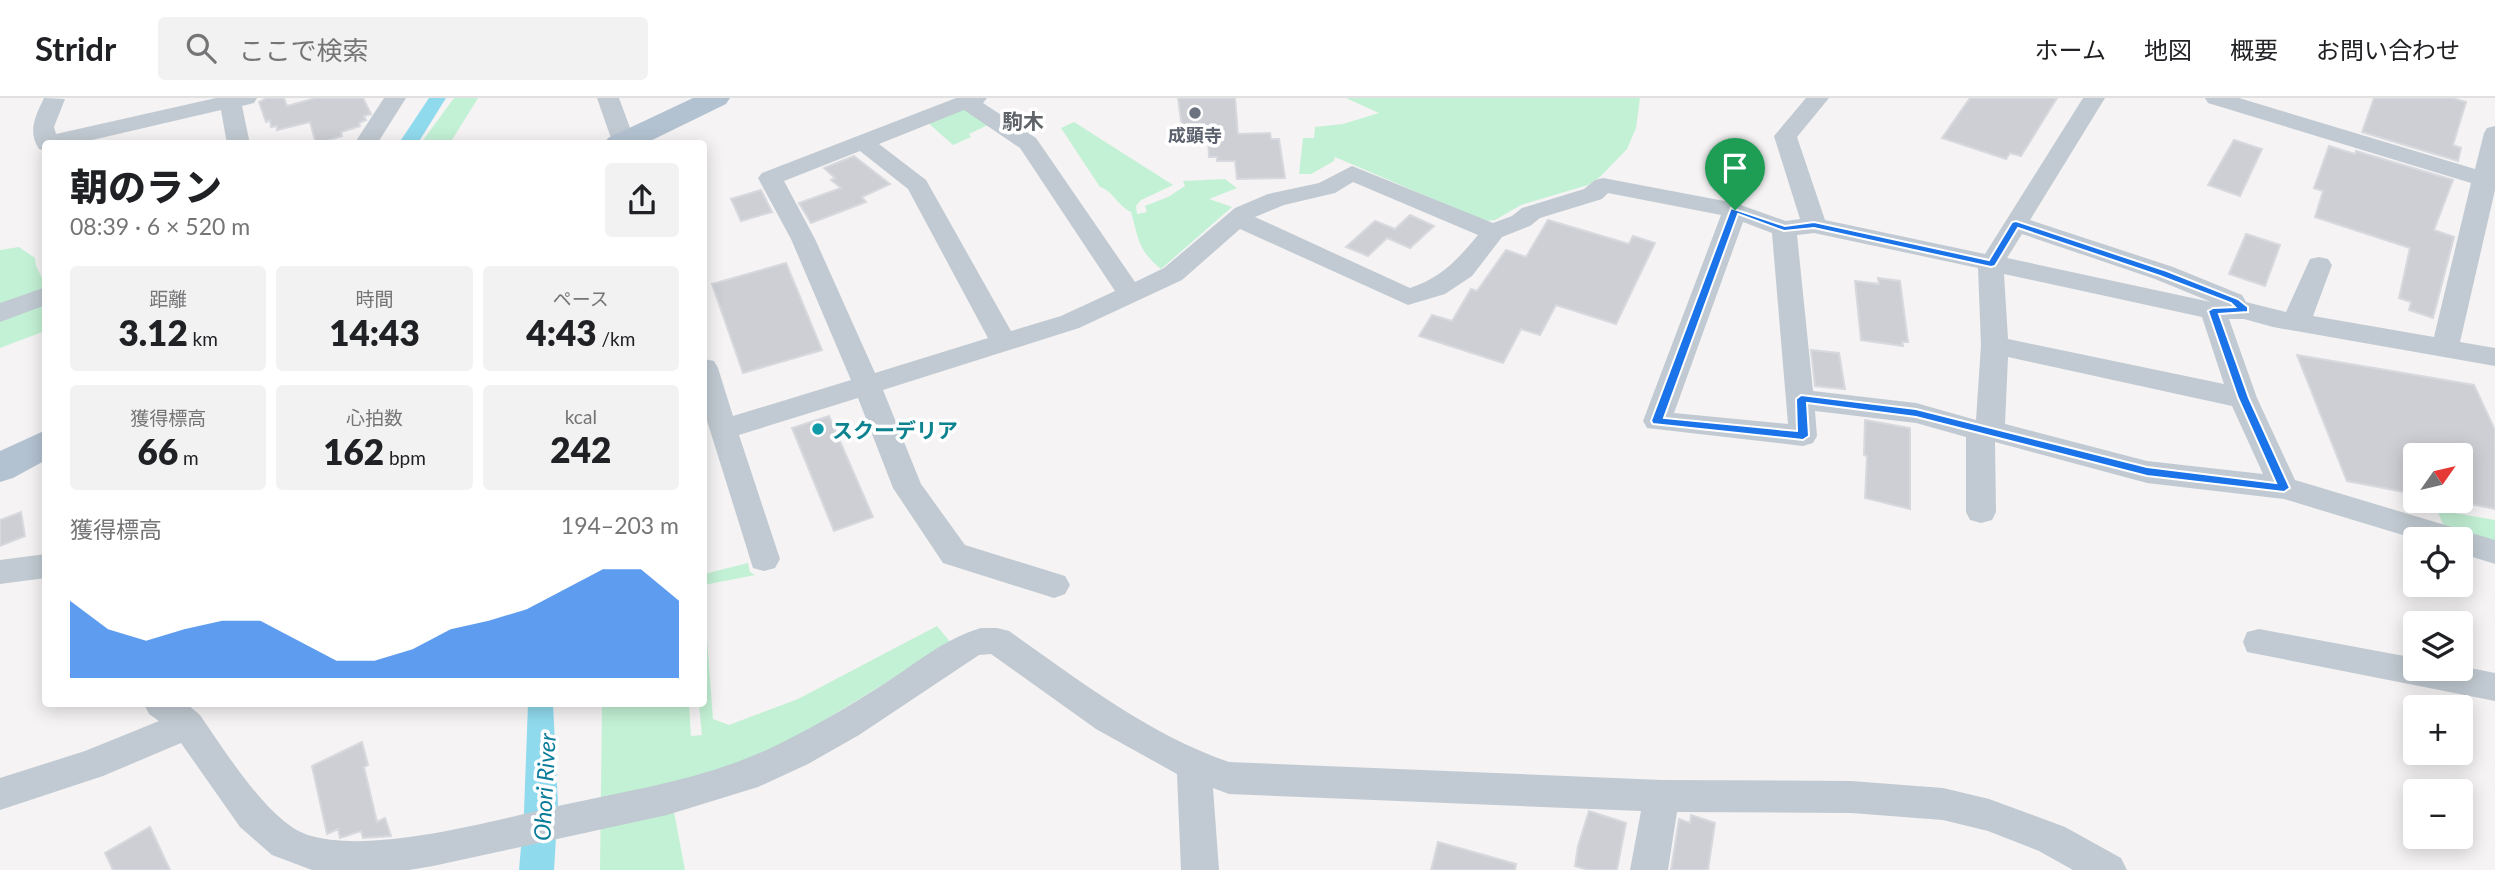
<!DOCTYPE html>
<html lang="ja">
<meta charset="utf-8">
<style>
:root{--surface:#fff;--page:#f2f2f2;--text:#202124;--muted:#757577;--line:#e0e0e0;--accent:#1a73e8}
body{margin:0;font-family:Lato,"Noto Sans JP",sans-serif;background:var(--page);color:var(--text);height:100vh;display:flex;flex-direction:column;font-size:26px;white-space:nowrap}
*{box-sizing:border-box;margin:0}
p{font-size:23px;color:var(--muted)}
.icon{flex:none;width:38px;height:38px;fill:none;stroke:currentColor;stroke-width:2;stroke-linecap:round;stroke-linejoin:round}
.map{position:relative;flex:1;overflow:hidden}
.sheet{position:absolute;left:42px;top:42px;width:665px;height:567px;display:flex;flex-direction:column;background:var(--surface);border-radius:7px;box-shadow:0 4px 18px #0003}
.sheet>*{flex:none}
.needle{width:46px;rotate:56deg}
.tools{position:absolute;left:2403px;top:345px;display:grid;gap:14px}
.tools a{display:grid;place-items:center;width:70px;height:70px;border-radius:7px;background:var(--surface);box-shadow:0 4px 18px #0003;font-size:35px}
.pin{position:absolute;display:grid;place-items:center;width:60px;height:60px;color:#fff;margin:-72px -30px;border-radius:50% 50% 50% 0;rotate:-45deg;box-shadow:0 0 7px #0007}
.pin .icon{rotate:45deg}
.round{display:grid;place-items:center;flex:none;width:74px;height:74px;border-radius:7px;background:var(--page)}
.overview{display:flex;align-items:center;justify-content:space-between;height:119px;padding:0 28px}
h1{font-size:38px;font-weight:800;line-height:52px}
.figures{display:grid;grid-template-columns:repeat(3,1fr);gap:10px;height:119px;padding:7px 28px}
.figures div{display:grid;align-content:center;border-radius:7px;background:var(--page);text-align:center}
.figures b{font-size:35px;font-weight:800}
.figures small{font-size:19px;font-weight:400}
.figures p{font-size:19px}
.chart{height:196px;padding:14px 28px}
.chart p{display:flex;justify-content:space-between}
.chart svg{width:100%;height:126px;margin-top:7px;fill:var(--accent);opacity:.7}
header{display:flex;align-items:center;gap:42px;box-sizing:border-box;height:98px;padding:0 35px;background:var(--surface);border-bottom:2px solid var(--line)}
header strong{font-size:33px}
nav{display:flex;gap:38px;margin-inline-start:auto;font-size:24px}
.search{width:490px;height:63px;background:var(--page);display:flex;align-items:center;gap:18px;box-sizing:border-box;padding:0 24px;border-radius:7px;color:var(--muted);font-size:26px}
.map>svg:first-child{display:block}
.green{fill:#c3f1d5}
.water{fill:#90daee}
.building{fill:#cdcfd5;stroke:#d7d9de;stroke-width:2}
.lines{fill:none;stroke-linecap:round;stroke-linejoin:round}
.minor{fill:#c1cad2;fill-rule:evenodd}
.major{fill:#b3c2d1;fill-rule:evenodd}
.route{fill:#1a73e8;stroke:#fff;stroke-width:2;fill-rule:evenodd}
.worship-dot{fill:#6b7280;stroke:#fff;stroke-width:2.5}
.culture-dot{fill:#0f9aa8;stroke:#fff;stroke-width:2.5}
.labels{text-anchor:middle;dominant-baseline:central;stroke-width:7;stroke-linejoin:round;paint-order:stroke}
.far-worship-label{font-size:18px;font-weight:bold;fill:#5b616d;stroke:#fff}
.far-quarter-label{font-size:21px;font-weight:bold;fill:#5f6368;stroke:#fff}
.culture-label{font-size:21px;font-weight:bold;fill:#0d838f;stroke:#fff;text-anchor:start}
.water-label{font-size:23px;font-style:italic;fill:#0c7c9b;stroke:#fff}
</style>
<header>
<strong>Stridr</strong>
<div class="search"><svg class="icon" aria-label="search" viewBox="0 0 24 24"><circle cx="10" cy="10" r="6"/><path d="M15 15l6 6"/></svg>ここで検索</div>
<nav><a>ホーム</a><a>地図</a><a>概要</a><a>お問い合わせ</a></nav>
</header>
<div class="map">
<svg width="2495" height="772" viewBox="0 0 2495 772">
<rect width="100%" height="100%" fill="#f5f3f3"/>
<path class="green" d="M454,0H478L450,45H421Z
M1346,0H1640L1636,30L1627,51L1600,79L1588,87L1521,107L1495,122L1485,123L1335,59L1334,63L1311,76H1299L1303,40H1314L1315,29L1343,26L1379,15Z
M960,11H968L990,26L969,36L971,39L953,47L927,24Z
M1074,24L1173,87L1141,102L1136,108L1137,116L1147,114L1145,108L1168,99L1185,88L1183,83L1225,81L1237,90L1209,101L1232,109L1161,171C1138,152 1139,142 1131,114C1118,108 1113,93 1100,89L1061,30Z
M19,149L35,160C35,173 45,179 45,191L0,209V152Z
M45,201V233L0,250V220Z
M2437,412L2495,422V449L2445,431Z
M748,465L750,474L755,477L704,487V476Z
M704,501L713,621L729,627L798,601L937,528L951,545L674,714L685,772H600L602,606H689L691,638L702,637L699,606H704Z"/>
<path class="water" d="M429,0H446L418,45H399Z
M528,606H553L558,707L554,772H519L524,714Z"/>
<path class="building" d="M267,0H284L287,8L316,0H363L371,16L364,18L366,22L359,25L360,28L341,34L342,38L316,46L310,24L277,32V28L271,29L270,22L266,24L259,4Z
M1178,0H1235L1238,36L1270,35L1271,41H1279L1285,80L1237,81L1235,63H1217V59H1209L1208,37L1183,38Z
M1970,0H2057L2021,58L2010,55L2006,61L1942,40Z
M2374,0H2452L2466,4L2453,47L2461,50L2458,63L2362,34Z
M2234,42L2262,51L2240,98L2208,87Z
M2329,48L2355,56L2356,53L2453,82L2434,132L2454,139L2433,220L2409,212L2411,204L2399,200L2410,150L2315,119L2323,93L2314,90Z
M854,58L890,86L862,99L866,104L811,125L799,105L841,90L831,82L835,80L824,70Z
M761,92L772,114L741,123L731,101Z
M1410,117L1434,128L1410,150L1387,140L1368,158L1346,149L1375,123L1395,131Z
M1548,122L1629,146L1633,138L1655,145L1616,226L1556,207L1540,237L1521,231L1503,265L1419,238L1432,217L1452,223L1471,191L1477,193L1506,152L1526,159Z
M2246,136L2280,147L2265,188L2229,176Z
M786,165L822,252L743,275L712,186Z
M1878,180L1900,183L1908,244H1902L1903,248L1861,242L1855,183L1879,186Z
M1811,252L1839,255L1845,291L1815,288Z
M2297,257L2474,287L2495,332V411L2460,404V355L2415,347V396L2347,383Z
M829,318L873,419L834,433L792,330Z
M1865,322L1910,330V411L1865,400L1867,358L1864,357Z
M21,414L25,438L0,448V422Z
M362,644L368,667L364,669L377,724L385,720L391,738L363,740L361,733L340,740L338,731L327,736L312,668Z
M1589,713L1626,725L1617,772H1588L1575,768L1578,748Z
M1691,717L1715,725L1708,772H1671L1679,721L1690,725Z
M150,729L170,772H113L105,755Z
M1438,744L1516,766L1515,772H1431Z"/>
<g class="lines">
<path class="minor" d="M44,0L65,1L54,29L56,36L216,0H257L254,5L242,8L250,46H227L221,12L75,46H46V53L39,51C27,33 36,17 44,0Z
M384,0H406L377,46H354Z
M597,0H619L636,46H613Z
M956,0H987L983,5L1036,40L1135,184L1164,170L1235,110L1268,96L1319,85L1352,68L1493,125L1512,118L1522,110L1584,91L1595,82L1603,80L1735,105L1786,123L1800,121L1774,38L1806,0H1829L1797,39L1825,122L1985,156L2083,0H2105L2030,122L2173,169L2242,197L2246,204L2286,214L2310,161L2319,159L2328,161L2332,167L2313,218L2434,239L2471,85L2208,5L2205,0H2239L2475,71L2484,35L2487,30L2495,28V92L2460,244L2495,250V268L2273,229L2244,221H2229L2257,300L2295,382L2495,442V466L2460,455V441H2416L2284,401L2147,385L1995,344L1996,414L1992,422L1981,425L1970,422L1966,414V339L1916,325L1815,313L1817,338L1813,345L1803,348L1647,330L1643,323L1721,117L1608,95L1602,101L1540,120L1530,128L1502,139L1472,178L1445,196L1408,207L1240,131L1182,182L1079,230L883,292L921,386L965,447L1065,478L1070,487L1065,496L1054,500L943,465L893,390L858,300L739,337L780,461L775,470L764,473L753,470L704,313V261L714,263L718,270L733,318L851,282L791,141L758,80L762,75ZM964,12L1020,50L1115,193L1061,218L1011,233L926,82L879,46ZM860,53L908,91L988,240L875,275L815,141L784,83ZM1353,84L1478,137C1458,161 1441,180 1410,190L1255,119L1284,107L1335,95ZM1743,124L1772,135L1788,326L1674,315ZM1814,135L1978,170L1981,247L1976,322L1916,305L1813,293L1797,137ZM2022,136L2155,181L2211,204L2007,160ZM2004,176L2202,219L2224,286L2008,241ZM2008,259L2232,308L2263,376L2147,363L2005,326Z
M46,189V207L0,224V205Z
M46,456V480L0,486V462Z
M981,530H997L1009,533C1079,582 1148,636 1229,664L1662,682L1851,683L1943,690L1989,701L2065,729L2121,760L2127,772H2073L2039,753L1988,733L1943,722L1851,715L1677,714L1668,772H1630L1641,713L1229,696L1213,690L1219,772H1181L1177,676L1096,631L991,556L979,557L859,637L808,666L758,689L667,717L433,768L409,772H312L272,757L240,729L181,645L103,678L0,712V680L85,653L159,623L149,616L144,606H187L200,617C223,650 269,725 308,737C371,757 492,723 558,708C635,691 714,680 785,643C821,625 856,604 890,582C920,562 947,540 981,530Z
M2259,531L2415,560V570H2460V568L2495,575V603L2247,554L2243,544L2247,534Z"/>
<path class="major" d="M693,0H730L726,6L644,46H604L608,40Z
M46,332V362L13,380L0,384V353Z"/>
</g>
<path class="route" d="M1731,110L1785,128L1814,124L1989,162L2012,124L2016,123L2167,173L2238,201L2248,209V214L2219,216L2249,300L2290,390L2284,394L2147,378L1916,319L1807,305L1809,338L1803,342L1653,326L1651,323ZM1738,116L1784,133L1814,130L1991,169L1995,168L2018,130L2160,178L2231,205L2235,209L2213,210L2208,213L2238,300L2276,385L2147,369L1916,311L1801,297L1796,301L1797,333L1664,320Z"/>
<circle class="worship-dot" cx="1195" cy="15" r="7"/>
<circle class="culture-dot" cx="818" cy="331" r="7"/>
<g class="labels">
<g class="far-worship-label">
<text x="1195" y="37">成顕寺</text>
</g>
<g class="far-quarter-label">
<text x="1023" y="22">駒木</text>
</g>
<g class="culture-label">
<text x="832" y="331">スクーデリア</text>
</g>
<g class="water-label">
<text transform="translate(544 689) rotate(-87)">Ohori River</text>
</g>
</g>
</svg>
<div class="tools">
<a><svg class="needle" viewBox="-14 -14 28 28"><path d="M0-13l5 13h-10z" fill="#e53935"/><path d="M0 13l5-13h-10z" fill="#757577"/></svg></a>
<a><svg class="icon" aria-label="locate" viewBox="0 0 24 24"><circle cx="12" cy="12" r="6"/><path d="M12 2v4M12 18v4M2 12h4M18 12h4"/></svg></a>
<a><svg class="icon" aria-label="layers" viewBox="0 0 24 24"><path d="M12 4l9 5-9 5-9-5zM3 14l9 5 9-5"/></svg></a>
<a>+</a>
<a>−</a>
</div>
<div class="pin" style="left:1735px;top:112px;background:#1e9e55"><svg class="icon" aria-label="arrive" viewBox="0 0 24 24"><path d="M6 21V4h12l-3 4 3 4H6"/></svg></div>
<section class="sheet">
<div class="overview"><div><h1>朝のラン</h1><p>08:39 · 6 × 520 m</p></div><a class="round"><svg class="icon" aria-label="share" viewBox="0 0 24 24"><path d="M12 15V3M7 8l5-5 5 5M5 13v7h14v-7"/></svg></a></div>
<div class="figures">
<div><p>距離</p><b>3.12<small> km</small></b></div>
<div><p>時間</p><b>14:43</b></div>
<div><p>ペース</p><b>4:43<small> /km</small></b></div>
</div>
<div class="figures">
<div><p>獲得標高</p><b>66<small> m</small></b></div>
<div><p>心拍数</p><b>162<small> bpm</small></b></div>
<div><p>kcal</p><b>242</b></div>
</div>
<div class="chart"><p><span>獲得標高</span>194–203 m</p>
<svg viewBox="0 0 160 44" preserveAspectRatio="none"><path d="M0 44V17L10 27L20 31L30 27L40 24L50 24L60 31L70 38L80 38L90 34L100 27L110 24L120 20L130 13L140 6L150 6L160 17V44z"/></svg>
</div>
</section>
</div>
